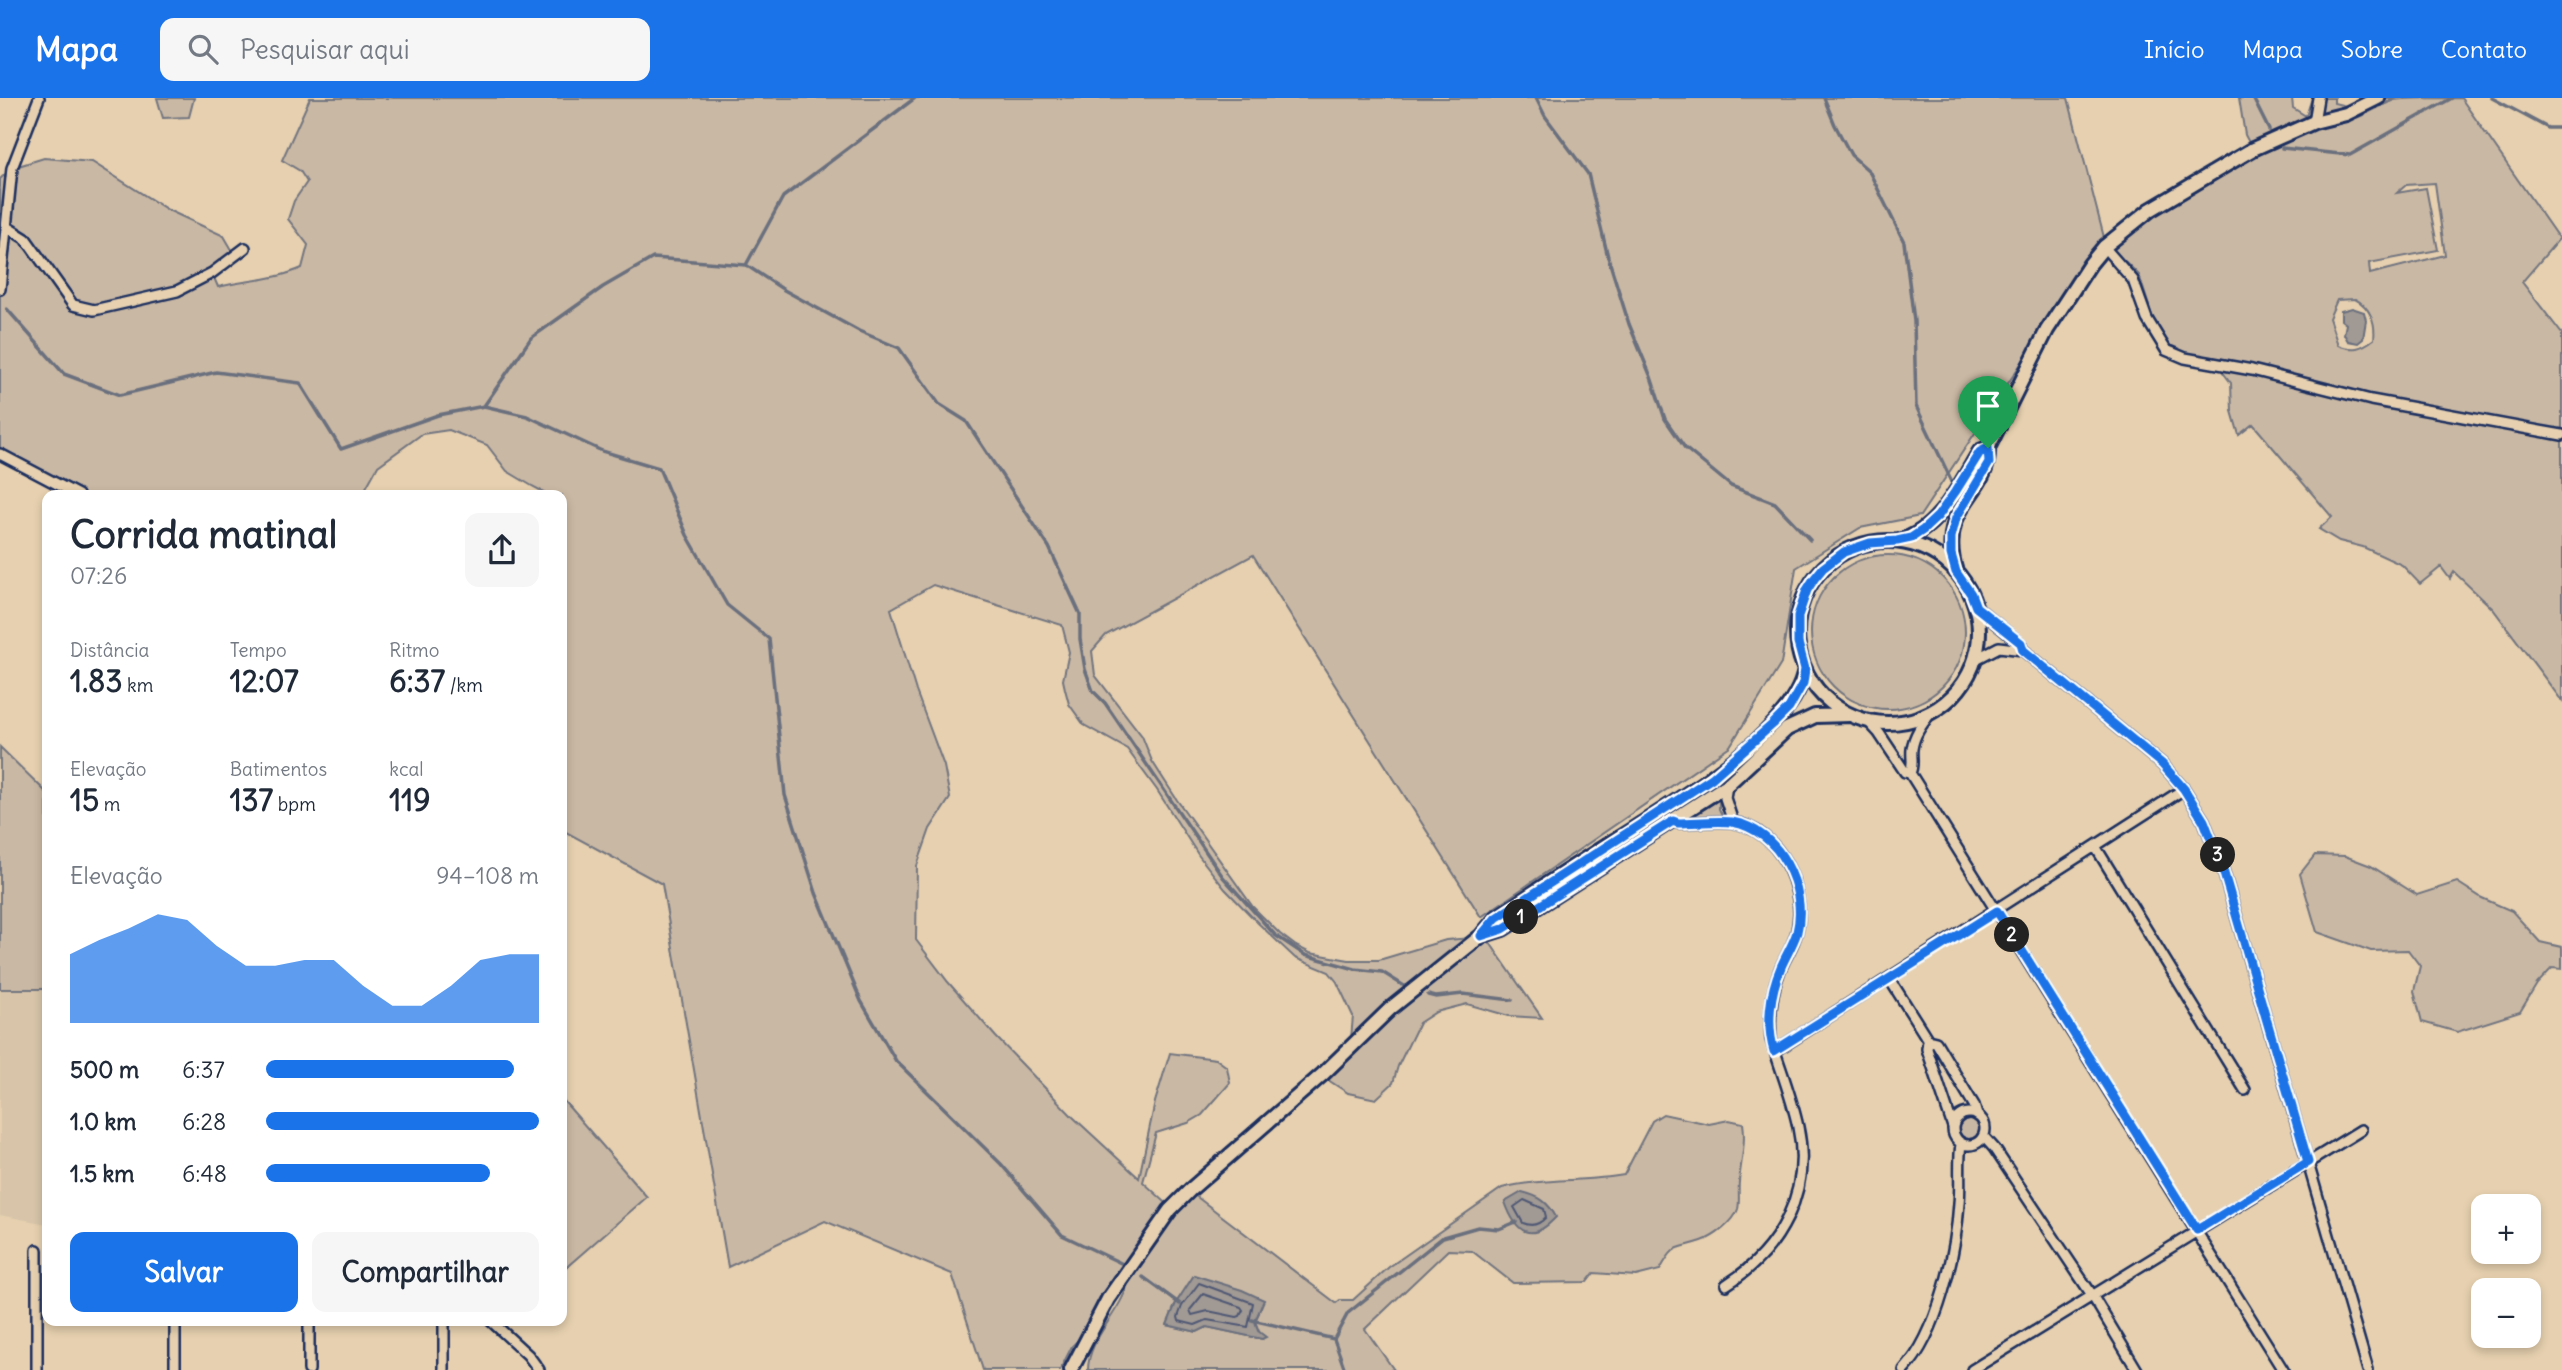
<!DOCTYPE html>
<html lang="pt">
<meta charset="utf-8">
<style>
:root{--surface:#fff;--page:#f6f6f7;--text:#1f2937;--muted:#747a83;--accent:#1a73e8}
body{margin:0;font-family:Delius,sans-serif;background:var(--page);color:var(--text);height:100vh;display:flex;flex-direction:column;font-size:26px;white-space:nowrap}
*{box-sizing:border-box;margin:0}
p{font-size:23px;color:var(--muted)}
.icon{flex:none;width:38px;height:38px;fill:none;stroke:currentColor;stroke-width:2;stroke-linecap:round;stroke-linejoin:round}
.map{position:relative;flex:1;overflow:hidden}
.panel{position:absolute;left:42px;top:392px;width:525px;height:836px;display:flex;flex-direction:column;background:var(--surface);border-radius:14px;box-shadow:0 4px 10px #0003}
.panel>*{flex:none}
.tools{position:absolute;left:2471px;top:1096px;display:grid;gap:14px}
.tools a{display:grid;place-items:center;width:70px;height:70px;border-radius:14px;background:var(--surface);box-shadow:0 4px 10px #0003;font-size:35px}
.pin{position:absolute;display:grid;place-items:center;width:60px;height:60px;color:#fff;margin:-72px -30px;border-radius:50% 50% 50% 0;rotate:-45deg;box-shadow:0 0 7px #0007}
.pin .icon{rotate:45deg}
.km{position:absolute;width:35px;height:35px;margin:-18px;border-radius:50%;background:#222;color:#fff;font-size:19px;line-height:35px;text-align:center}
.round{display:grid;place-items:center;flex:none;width:74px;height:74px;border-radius:14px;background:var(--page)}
.head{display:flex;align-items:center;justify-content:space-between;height:119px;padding:0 28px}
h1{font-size:38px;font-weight:800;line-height:52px}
.metrics{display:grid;grid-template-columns:repeat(3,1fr);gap:10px;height:119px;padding:7px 28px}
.metrics div{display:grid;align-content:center}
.metrics b{font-size:30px;font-weight:800}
.metrics small{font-size:19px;font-weight:400}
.metrics p{font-size:19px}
.chart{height:196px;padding:14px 28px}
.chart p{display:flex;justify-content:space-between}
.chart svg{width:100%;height:126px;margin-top:7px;fill:var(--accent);opacity:.7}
.action{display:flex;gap:14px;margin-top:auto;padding:14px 28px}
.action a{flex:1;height:80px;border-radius:14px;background:var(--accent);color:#fff;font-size:28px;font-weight:800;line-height:80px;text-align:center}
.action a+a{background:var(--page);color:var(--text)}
ul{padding:0 28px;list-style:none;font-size:23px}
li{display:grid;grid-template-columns:112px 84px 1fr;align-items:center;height:52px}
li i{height:18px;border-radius:9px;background:var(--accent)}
header{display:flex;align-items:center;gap:42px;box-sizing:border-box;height:98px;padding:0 35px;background:var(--accent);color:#fff}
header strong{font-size:33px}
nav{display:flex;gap:38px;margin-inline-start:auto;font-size:24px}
.search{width:490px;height:63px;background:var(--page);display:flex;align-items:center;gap:18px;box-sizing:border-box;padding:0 24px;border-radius:14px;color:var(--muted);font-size:26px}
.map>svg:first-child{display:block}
.built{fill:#d7c4a9}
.green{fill:#c9b8a3;stroke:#727480;stroke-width:2;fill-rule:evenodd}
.water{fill:#a09994;stroke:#6b6f7e;stroke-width:2}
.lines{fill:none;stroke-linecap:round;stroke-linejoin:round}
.shore{stroke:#505974;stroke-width:2}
.stream{stroke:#6b6f7e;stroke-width:3.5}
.street-casing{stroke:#1b2f5e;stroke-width:14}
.secondary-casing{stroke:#1b2f5e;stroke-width:18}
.street{stroke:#e6d0af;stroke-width:9}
.secondary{stroke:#e6d0af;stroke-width:12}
.route-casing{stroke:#fff;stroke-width:14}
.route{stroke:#1a73e8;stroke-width:9}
</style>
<header>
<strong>Mapa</strong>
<div class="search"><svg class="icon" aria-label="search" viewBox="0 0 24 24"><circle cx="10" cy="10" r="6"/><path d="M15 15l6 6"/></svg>Pesquisar aqui</div>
<nav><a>Início</a><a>Mapa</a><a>Sobre</a><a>Contato</a></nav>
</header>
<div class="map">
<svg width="2562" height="1272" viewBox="0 0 2562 1272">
<rect width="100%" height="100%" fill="#e6d0af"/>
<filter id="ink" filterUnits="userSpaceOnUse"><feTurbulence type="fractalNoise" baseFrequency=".0143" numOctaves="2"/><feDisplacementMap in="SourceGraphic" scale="14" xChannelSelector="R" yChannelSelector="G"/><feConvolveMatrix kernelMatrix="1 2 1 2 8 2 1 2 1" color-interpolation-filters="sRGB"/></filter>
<g filter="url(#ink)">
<path class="built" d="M0,891H47V1126L0,1117Z"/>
<path class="green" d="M157,0H194L189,19L163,20Z
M310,0H2068L2107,151L2151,116L2255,56L2245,37L2239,0H2292L2293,10L2306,18L2312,0H2334V5L2350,9L2369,0H2393L2383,7L2338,25C2359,22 2375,10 2394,2C2404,0 2447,0 2461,0L2559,141L2522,184L2562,236V603L2493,511L2454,474L2450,481L2441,469L2420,486L2402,467L2363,449L2339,443L2319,431L2332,419L2253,326L2239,337L2232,313L2231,285L2219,269L2168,254L2159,239L2139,177L2126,164L2099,148L1920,418L1860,430L1796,470L1781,566L1730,648L1481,819L1253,457L1106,537L1092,553L1095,577L1142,638L1152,663L1177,702L1253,809L1280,836L1296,848L1310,855L1349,862H1379L1446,842L1486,839L1542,920L1509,918L1467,906L1436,914L1419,925L1398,968L1393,985L1376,1001L1348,995L1325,980L1351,941L1353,918L1337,884L1329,874L1295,860L1258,825L1225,791L1199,758L1157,692L1127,651L1084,627L1069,606L1065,591L1063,582L1069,554L1062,527L933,487L891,511L916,593L944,668L950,700L930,731L917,768L916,842L948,884L996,939L1073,1019L1139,1080L1155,1004L1170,955L1216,961L1227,969L1230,985L1202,1017L1188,1025L1156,1035L1143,1084L1175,1113L1193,1096L1336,1205L1340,1202H1353L1389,1169L1502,1090C1542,1080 1584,1084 1624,1077L1652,1023L1663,1016L1709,1026L1729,1022L1743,1025C1746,1045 1741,1063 1739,1084C1738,1092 1740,1103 1738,1111C1734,1124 1714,1139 1702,1143C1676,1152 1675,1144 1660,1172L1636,1178L1594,1175L1587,1184L1513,1185L1472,1153L1448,1152L1365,1231L1394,1272H1088C1088,1240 1120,1216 1128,1185L1114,1207L1072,1248L1060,1272H983L952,1176L825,1123L728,1169L662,786L562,732V397H549L532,388L507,373L487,347L449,332L422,336L378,368L362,397H78L0,356V81L12,70L44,60L92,64L168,112L224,138L235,157L212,175L218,189C247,182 275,182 302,170L308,147L288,121L294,103L307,84L300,73L282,62ZM2435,85L2445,157L2370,176L2369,165L2438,152L2426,90L2397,95L2406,87ZM2355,201C2370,209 2376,224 2374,241C2361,251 2353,253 2338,247L2329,220L2337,202ZM1184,1194L1259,1215L1255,1223L1262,1241L1207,1229L1197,1234L1167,1227L1176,1205Z
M1811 534a77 77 0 1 1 154 0a77 77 0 1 1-154 0Z
M0,649L47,695V891H0Z
M1719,698V711L1723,719H1690Z
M2315,757L2345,758L2371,768L2417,797L2457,784L2482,800L2512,813L2540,844L2562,849V871L2552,870L2537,886L2520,914L2457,934L2422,924L2414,893L2420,868L2408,852L2371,853L2317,834L2300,776Z
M562,1001L647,1099L562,1173Z
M1959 1031a10 10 0 1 1 20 0a10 10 0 1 1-20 0Z"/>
<path class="water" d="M2352,210L2364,214L2366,222L2363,241L2358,245L2348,243L2344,236L2346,226L2341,222V213Z
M1522,1094C1539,1098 1548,1104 1556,1119C1531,1146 1516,1135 1505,1104Z
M1194,1177L1242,1192L1264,1202L1255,1223L1258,1233L1266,1239L1262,1241L1207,1229L1197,1234L1167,1227L1176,1205Z"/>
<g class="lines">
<path class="shore" d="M1524,1102L1544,1111L1546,1119C1540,1126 1532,1129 1523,1125L1514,1109Z
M1199,1185L1253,1205L1248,1229L1207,1222L1195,1227L1179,1223L1178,1219L1182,1208Z
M1203,1196L1241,1209L1243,1212L1240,1218L1237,1219L1208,1213L1192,1217L1190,1212Z"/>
<path class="stream" d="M1536,0L1545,18L1588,76L1608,159L1629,226L1651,279L1665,321L1685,350L1731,388L1775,405L1810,442
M1824,0L1835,27L1851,57L1869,73L1904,144L1914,223L1916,308L1954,388
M2253,0L2269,32
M2492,0L2548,30H2562
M2282,50L2350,57L2452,0
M746,167L784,192L859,233L899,250L939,306L966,323L1049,449L1080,516V541L1085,571L1093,593L1105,605L1223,779L1275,837L1305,857L1355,871L1382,874L1409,891
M7,211L64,276L120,297L216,274L300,285L341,351L438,317L484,308L531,240L603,189L653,160L746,167L783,99L915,0
M484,308L527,318L602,353L659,370L687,437L727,507L769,541L785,697L816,795L861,903L896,963L1001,1066L1062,1137L1125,1167
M1428,897L1436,899L1463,896L1512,902
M1143,1179L1180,1206
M1252,1222L1334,1241L1345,1272
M1334,1241L1348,1215L1443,1139L1478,1129L1499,1131L1516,1124"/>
<g class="street-casing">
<path id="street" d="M2314,24L2318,0
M7,129L26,141L73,207L94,212L177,193L212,175L245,150
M2104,149L2133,182L2147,221L2166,252L2185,260L2252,272L2371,302L2562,337
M0,191L12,70L39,0
M0,356L78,397
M1976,509L2021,546L2023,552L2162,666L2184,691L2204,723L2223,772L2368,1272
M1974,562L1999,549L2023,552
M1866,621L1879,635L1905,674L1910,675L2283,1272
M1910,675C1914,667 1911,660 1912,651C1914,636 1923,625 1932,613
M1727,687L1725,700L1733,724
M1673,723L1678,725C1695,725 1715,722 1732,724C1779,731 1807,790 1797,833C1794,847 1785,859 1780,872C1771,895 1769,917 1771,941C1780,970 1792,1000 1798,1029C1812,1094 1780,1153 1726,1187
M2095,748L2245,992
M1889,880L1928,942L1936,944L1974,1007L1977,1017
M1928,942L1927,951L1953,1029
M1775,953L2184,691
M1953 1031a16 16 0 1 1 32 0a16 16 0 1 1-32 0Z
M1984,1039L1994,1050L2092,1197L2137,1272
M37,1152V1272
M309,1223V1272
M491,1223L528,1257L539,1272
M175,1272V1223
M444,1272V1223
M1904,1272C1938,1236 1956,1154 1959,1105C1961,1085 1958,1065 1961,1046
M1972,1272L2361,1032"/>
</g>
<g class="secondary-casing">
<path id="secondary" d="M1899,443C1939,433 1960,386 1980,353L1988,350
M1797 534a91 91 0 1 1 182 0a91 91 0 1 1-182 0Z
M1956,474C1935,406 1991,397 1988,350L2047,232L2090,166L2104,149L2150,112L2253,51L2314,24L2346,16L2378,0
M1481,838L1503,831L1727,687L1787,631L1815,618L1849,617
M1071,1272L1108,1201L1170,1112L1190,1092L1323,976L1391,910L1481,838L1496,820C1535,794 1574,768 1614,743C1667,709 1795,636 1805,571"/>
</g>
<use href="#street" class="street"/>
<use href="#secondary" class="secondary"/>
</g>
</g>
<g class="lines" filter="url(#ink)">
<g class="route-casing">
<path id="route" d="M1988,350L1989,365L1956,420L1951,439V456L1956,474L1971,496L1976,509L2021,545L2023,552L2162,666L2184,691L2204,723L2223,772L2308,1064L2197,1132L1997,813L1774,953C1766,926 1770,895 1781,869C1786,857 1793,847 1797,834C1808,791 1780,732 1732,724C1715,722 1695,725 1678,725L1673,723L1503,831L1481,838L1496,820L1712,680L1773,626L1789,610L1803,585L1805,571L1798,545V518L1807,492L1814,481L1823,470L1844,454L1870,445L1897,443L1911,440L1923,432L1938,418L1955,394L1980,354Z"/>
</g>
<use href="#route" class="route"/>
</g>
</svg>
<div class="tools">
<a>+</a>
<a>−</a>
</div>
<div class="pin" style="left:1988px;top:350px;background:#1e9e55"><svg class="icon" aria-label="arrive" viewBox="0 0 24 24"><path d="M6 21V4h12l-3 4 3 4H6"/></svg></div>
<b class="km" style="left:1521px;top:819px">1</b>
<b class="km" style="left:2012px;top:837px">2</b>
<b class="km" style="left:2218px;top:757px">3</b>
<section class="panel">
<div class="head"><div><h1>Corrida matinal</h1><p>07:26</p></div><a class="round"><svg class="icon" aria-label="share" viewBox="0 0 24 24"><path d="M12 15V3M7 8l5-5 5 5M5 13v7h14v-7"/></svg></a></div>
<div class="metrics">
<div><p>Distância</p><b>1.83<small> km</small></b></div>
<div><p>Tempo</p><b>12:07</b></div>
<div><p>Ritmo</p><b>6:37<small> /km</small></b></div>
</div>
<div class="metrics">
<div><p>Elevação</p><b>15<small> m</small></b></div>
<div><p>Batimentos</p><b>137<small> bpm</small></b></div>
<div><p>kcal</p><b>119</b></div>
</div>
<div class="chart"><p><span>Elevação</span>94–108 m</p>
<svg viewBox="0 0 160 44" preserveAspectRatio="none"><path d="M0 44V20L10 15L20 11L30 6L40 8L50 17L60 24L70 24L80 22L90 22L100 31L110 38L120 38L130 31L140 22L150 20L160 20V44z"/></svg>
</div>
<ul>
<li><b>500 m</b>6:37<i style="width:91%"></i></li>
<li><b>1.0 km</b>6:28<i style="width:100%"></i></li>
<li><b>1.5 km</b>6:48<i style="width:82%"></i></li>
</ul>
<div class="action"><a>Salvar</a><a>Compartilhar</a></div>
</section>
</div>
